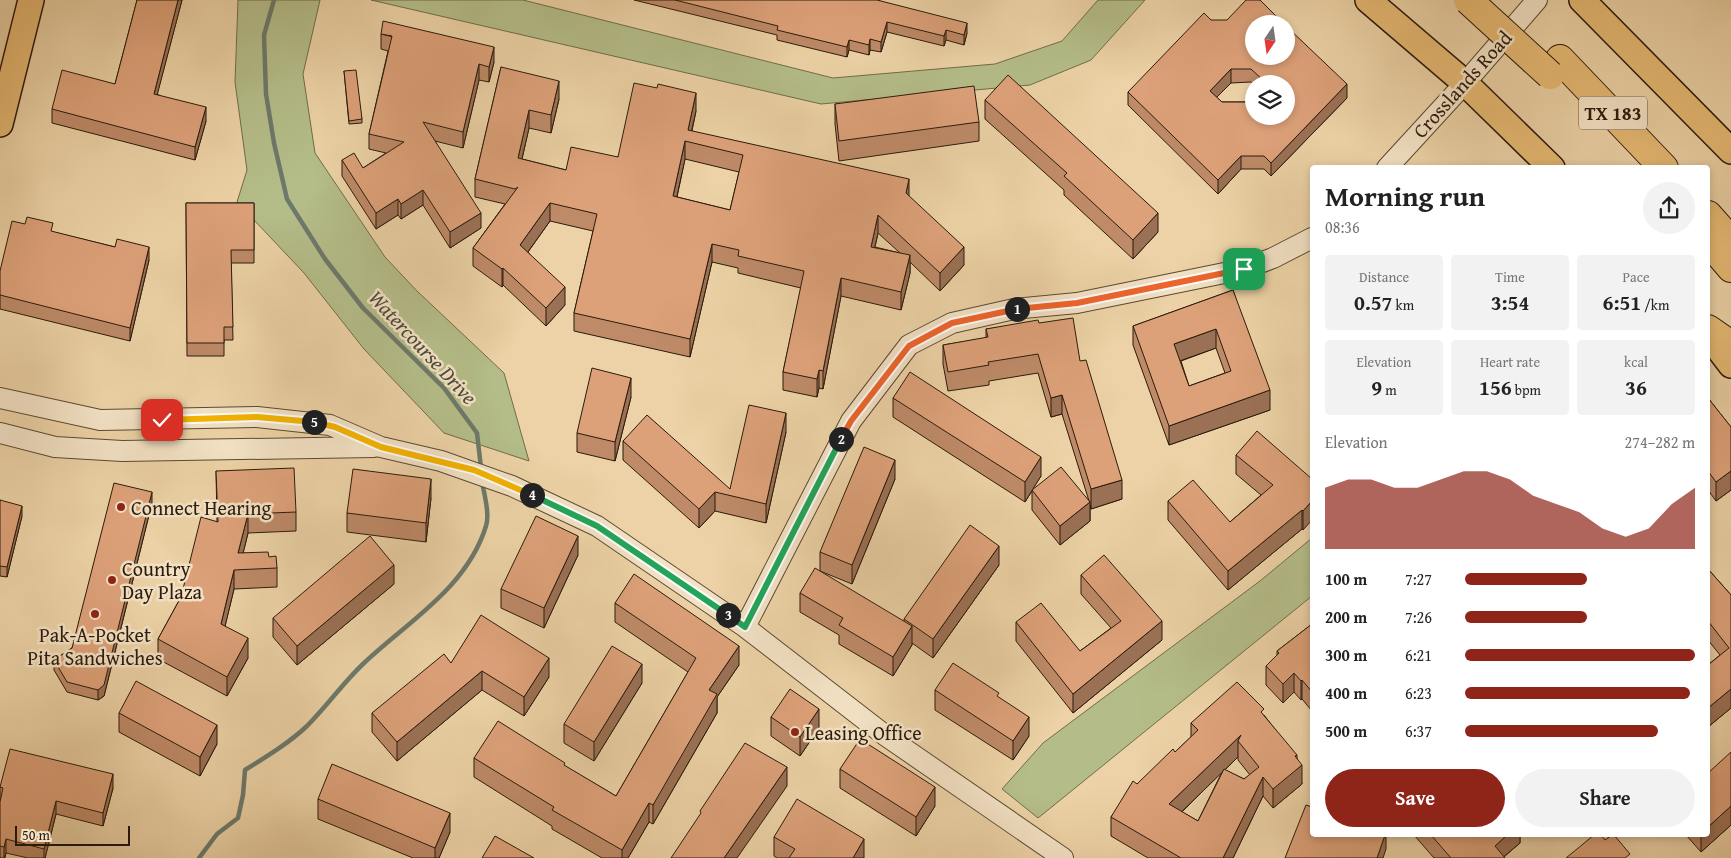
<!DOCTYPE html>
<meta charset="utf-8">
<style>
:root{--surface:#fff;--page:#f2f2f2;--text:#222;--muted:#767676;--accent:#8f2418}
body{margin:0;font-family:"Gentium Book Plus",serif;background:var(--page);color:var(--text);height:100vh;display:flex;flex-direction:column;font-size:19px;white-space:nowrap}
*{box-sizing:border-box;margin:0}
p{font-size:16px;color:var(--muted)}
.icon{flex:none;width:28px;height:28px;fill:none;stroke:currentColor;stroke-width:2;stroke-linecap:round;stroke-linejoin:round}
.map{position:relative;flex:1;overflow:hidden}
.sheet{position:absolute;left:1310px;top:165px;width:400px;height:672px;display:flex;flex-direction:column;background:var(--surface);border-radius:5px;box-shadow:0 2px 8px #0003}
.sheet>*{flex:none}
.needle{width:32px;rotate:193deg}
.buttons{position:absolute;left:1245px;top:15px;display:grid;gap:10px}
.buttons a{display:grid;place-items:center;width:50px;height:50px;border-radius:50%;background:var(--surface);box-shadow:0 2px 8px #0003;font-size:25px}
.scale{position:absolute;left:15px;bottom:12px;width:115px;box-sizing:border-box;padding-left:5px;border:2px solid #2b1b0c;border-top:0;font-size:14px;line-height:18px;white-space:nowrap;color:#2b1b0c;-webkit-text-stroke:4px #f3e2c5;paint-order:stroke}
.pin{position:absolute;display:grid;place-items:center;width:42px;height:42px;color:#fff;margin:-21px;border-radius:10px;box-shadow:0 2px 8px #0006}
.km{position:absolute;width:25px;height:25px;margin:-12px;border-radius:50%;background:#222;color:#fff;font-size:14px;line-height:25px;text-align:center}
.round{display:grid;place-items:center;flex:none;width:52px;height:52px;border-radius:26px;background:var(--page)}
.head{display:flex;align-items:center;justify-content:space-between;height:85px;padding:0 15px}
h1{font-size:28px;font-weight:700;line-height:38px}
.metrics{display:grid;grid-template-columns:repeat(3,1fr);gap:8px;height:85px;padding:5px 15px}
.metrics div{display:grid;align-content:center;border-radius:5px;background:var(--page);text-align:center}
.metrics b{font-size:21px;font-weight:700}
.metrics small{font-size:14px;font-weight:400}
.metrics p{font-size:14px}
.chart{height:140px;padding:10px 15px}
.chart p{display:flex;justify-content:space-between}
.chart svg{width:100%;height:90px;margin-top:5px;fill:var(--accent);opacity:.7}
.cta{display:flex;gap:10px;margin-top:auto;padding:10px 15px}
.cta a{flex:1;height:58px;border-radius:30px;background:var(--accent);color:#fff;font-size:20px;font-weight:700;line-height:58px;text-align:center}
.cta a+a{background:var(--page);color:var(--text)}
ul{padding:0 15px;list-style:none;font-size:16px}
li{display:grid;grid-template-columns:80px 60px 1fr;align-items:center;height:38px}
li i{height:12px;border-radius:6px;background:var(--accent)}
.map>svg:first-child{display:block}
.green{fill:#b4bd89;stroke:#706c4a}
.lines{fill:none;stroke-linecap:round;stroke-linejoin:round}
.stream{stroke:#6d796b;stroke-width:4.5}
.minor-casing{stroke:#5b4932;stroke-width:22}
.major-casing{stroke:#2b1b0c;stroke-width:28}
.highway-casing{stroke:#2b1b0c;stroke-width:30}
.minor{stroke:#f3e2c5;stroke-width:20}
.major{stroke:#e6b973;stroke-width:25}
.highway{stroke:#e6b973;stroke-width:28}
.highway-bridge-casing{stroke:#2b1b0c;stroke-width:30;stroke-linecap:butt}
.highway-bridge{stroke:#e6b973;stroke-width:28}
.wall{fill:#be8a68;stroke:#2b1b0c;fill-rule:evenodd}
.shaded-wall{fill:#9b7155;stroke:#2b1b0c}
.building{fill:#dda179;stroke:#2b1b0c;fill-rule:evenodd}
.split-1-casing{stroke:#fff;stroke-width:10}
.split-2-casing{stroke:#fff;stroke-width:10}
.split-3-casing{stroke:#fff;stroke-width:10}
.split-4-casing{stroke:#fff;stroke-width:10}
.split-5-casing{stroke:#fff;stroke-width:10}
.split-6-casing{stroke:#fff;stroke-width:10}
.split-1{stroke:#f0652b;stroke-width:6}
.split-2{stroke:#f0652b;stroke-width:6}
.split-3{stroke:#22a559;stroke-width:6}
.split-4{stroke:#22a559;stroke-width:6}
.split-5{stroke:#f5b400;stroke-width:6}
.split-6{stroke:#f5b400;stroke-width:6}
.poi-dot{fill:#8f2418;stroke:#f3e2c5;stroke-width:2}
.labels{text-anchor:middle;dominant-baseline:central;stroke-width:5;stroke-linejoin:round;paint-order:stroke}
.shield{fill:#f3e2c5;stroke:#675744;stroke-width:1}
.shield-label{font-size:19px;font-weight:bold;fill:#2b1b0c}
.street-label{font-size:20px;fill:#2b1b0c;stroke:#f3e2c5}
.poi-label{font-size:20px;fill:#2b1b0c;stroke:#f3e2c5;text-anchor:start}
.water-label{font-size:21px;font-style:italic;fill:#4c4a3b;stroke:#f3e2c5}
</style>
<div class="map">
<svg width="1731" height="858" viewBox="0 0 1731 858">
<rect width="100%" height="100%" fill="#ecd2a6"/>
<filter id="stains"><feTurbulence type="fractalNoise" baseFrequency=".004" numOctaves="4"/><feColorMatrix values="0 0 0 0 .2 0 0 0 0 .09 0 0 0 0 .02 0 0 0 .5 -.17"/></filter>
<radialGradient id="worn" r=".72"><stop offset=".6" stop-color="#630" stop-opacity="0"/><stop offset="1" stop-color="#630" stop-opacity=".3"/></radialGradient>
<path class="green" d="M238,0H320L303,74L315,153L385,257L417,291L504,373L529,461L444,433L364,349L304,273L237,202L247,170L235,82Z
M371,0H523L833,78L995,64L1062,41L1098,0H1145L1091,60L1030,85L821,104Z
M1312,538V596L1048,810L1038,818L1002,789L1043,743L1260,581Z"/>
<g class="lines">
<path class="stream" d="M274,0L264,35L266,94L274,143L287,199L325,259L363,308L444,388L477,433L481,468
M199,858L217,834L238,818L243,795L245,770C266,757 289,743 307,726C327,706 343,683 363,664C407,622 467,588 486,526C490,514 484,494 482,481"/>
<g class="minor-casing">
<path id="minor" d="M1387,168L1465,83L1537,0
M0,398L100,420L257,417L330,425L381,447L441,461L512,486L597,526L745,627L886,736L1063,858
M0,433L55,447L122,451L374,447
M745,627L851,421L909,345L952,323L1014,309L1077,303L1244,269L1273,258L1312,238"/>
</g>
<g class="major-casing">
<path id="major" d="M1368,0L1465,83L1552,168
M1582,0L1731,151
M0,124L31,0
M1708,335L1731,365"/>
</g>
<g class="highway-casing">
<path id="highway" d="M1560,59L1664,168
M1708,215L1731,241
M1708,241L1731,268
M1708,329L1731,345"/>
</g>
<use href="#minor" class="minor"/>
<use href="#major" class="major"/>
<use href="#highway" class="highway"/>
<g class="highway-bridge-casing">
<path id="highway-bridge" d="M1468,0L1550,75"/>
</g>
<use href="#highway-bridge" class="highway-bridge"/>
</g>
<path class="wall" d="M137,0H182L157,94L206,121L195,160L52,123V109L115,84Z
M634,0H877L967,33L964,45L946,40L944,46L887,32L881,52L870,50L869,55L849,50L847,57L777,40V35Z
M1211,20L1347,98L1271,176L1264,169H1241L1218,194L1128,105V92ZM1251,82L1254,84H1286L1245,102H1222L1216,97L1231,83Z
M381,34L494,62L489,82L479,80L463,148L435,141L481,228L450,248L423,205L401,219L398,215L376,229L342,176V160L363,168L386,153L369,149V134L388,51L381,49Z
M501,67L559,99L551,133L529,128L522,159L566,170L618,157L696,111L692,131L909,196L964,265L940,291L910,262V273L901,310L841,296L823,389L819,388L817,397L783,390V372L801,288L738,273V268L712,262L690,357L574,331V313L593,231L550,221L528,252L565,305L546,326L503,285L502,287L473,266V248L505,204L475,197V179ZM685,159L739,172L730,210L677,197ZM878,233L900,253L875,247Z
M344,71L362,119V123L349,124Z
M985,100L1158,232L1133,259L1064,195V190L985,119Z
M835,104L979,122V141L839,161L835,124Z
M186,203H254V263H231L233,340H224V356H187Z
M53,232L115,247L149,260L130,341L0,309V271Z
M1233,290L1270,410L1169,445L1133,345V326ZM1216,348L1225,373L1189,386L1181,361Z
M1039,323L1080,361L1122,499L1091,509L1090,505V521L1060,545L1032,510V491L1025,502L893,417V398L1041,476L1032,490L1089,501L1062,414L1051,417L1038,373L989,381V385L948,391L943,364V345L986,338V329Z
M631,397L615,461L577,452V433Z
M1708,398L1731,427V490L1716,501L1708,490Z
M786,432L766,523L715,511L699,528L623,460V441L730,489Z
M1236,455L1312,479L1303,530L1302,529L1228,590L1168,520V501L1230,522L1261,495L1236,474Z
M216,471L296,512V531L248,533L243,553L269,557L277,568V587L234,589L225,626L248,658L227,696L158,659V639L181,597L217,521Z
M895,479L852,584L820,571V552Z
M431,498L426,542L347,532V513Z
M0,500L22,516L7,577L0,576Z
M152,503L104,696L98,700L67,692L54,670V660L72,648Z
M578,555L544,628L501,608V589Z
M999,565L933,658L912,643V645L893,676L839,644V635L800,612V593L904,622V619Z
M1708,569L1731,595V708L1708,727V665L1720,655L1708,640Z
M1081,575L1162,640L1073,713L1016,641V622L1080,651L1111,628L1081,594Z
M394,584L297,665L273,637V618Z
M615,603L739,665L717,697V713L653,824L649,822L628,858H602L552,829V826L474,777V758L565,766L616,796L688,672L615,622Z
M1312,624V711L1302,699L1301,700L1294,692L1283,703L1266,685V666L1277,655V651Z
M451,663L549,677L524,716L482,690L397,761L372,732V713Z
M642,683L594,761L564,743V724Z
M935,690L999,698L1029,736L1013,760L935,710Z
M119,713L217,744L200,776L119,732Z
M1264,715L1297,758L1302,784L1273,808L1263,796L1233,858H1148L1111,836V817L1137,784L1175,752L1191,737V723ZM1238,757V760L1250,775L1244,779L1225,770ZM1222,772L1198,821L1182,812Z
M771,717L819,728L800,756L771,736Z
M1731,752V825L1701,852L1686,835H1708Z
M840,769L935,806L916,836L840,788Z
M0,787L113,788L103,826L56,814L45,858H28L6,853L5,858H0Z
M318,799L450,832L439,858H413L318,819Z
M1414,835H1520V843L1504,857L1505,858H1434Z
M774,837L864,858H777L774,856Z"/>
<path class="shaded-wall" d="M178,0H182L154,107V94Z
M887,22V32L881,52V42Z
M967,23V33L964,45V35Z
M946,30V40L944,46V36Z
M870,39V50L869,55V45Z
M849,40V50L847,57V47Z
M494,47V62L489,82V67Z
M479,64V80L463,148V132Z
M1231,69V83L1210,104V91Z
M559,81V99L551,133V115Z
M1347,84V98L1271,176V163Z
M696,93V111L689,142L688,130Z
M206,107V121L195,160V147Z
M529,110V128L518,176V158Z
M685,141V159L673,214V196Z
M1241,156V169L1218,194V180Z
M909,179V197L906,193Z
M423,190V205L401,219V204Z
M398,199V215L376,229V213Z
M550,203V221L520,263V245Z
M481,213V228L450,248V232Z
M1158,213V232L1133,259V240Z
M878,215V233L871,264V247Z
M712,244V262L690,357V339Z
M149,247V260L130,341V328Z
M964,247V265L940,291V273Z
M910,255V273L901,310V292Z
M503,268V285L502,287V269Z
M841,278V296L823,389V371Z
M565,287V305L546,326V308Z
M1216,329V348L1174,363V344Z
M819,370V388L817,397V379Z
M631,378V397L615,461V442Z
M1270,390V410L1169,445V426Z
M1062,395V414L1051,417V398Z
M786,413V432L766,523V504Z
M1041,457V476L1025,502V482Z
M895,460V479L852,584V565Z
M1731,471V490L1716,501V482Z
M431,479V498L426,542V523Z
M1122,480V499L1091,509V489Z
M152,492V503L104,696L98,700V690Z
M715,492V511L699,528V509Z
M1312,501V520L1303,530V511Z
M1090,502V521L1060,545V526Z
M22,506V516L7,577V567Z
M1302,510V529L1228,590V571Z
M248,514V533L239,570L238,553Z
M578,536V555L544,628V608Z
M999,546V565L933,658V639Z
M394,565V584L297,665V646Z
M234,570V589L221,643V624Z
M1162,621V640L1073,713V694Z
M912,626V645L893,676V657Z
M248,638V658L227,696V677Z
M739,646V665L717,697V713L653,824V805L709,690Z
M549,658V677L524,716V697Z
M642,664V683L594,761V742Z
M482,671V690L397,761V742Z
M1294,673V692L1283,703V684Z
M1302,680V699L1301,700V681Z
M1731,689V708L1708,727V708Z
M819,709V728L800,756V737Z
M1029,717V736L1013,760V741Z
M217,725V744L200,776V757Z
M1241,735L1238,741V757L1169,824V804Z
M1297,755V769L1302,765V784L1273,808V789L1295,756Z
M787,767V786L737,858H724Z
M113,774V788L103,826V813Z
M1263,777V796L1233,858H1223Z
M935,787V806L916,836V817Z
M56,801V814L45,858H44V849Z
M649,803V822L628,858H622V850Z
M1731,806V825L1701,852V835H1708V827Z
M450,813V832L439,858H435V848Z
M1385,835H1386V849L1383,858H1377Z
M1507,835H1520V843L1502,858L1495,846Z
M6,839V853L4,858V847Z
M864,839V858H853Z"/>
<path class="building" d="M137,0H178L154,94L206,107L195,147L52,109L62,70L115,84Z
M675,0H877L967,23L964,35L946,30L944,36L887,22L881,42L870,39L869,45L849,40L847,47L777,30L778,26Z
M1246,0H1260L1284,24H1254V56H1286V26L1347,84L1271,163L1264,156H1241L1218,180L1128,92L1204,13L1211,20H1227ZM1231,69H1251L1265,82L1263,84H1286V116H1254V93L1245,102H1222L1210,91Z
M383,21L494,47L489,67L479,64L463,132L423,122L481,213L450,232L423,190L401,204L398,199L376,213L342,160L354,153L363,168L404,142L369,134L392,36L381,34Z
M501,67L559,81L551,115L529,110L518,158L566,170L571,147L618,157L634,83L657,88L658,84L696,93L688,130L909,179L906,193L964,247L940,273L878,215L871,247L910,255L901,292L841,278L823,371L819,370L817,379L783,372L804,271L738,256L739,250L712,244L690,339L574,313L597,214L550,203L520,245L565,287L546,308L503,268L502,269L473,248L518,187L515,189L475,179ZM685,141L743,155L730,210L673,196Z
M356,70L362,119L349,121L344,71Z
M1008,75L1158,213L1133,240L1064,176L1067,173L985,100Z
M974,86L979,122L839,141L835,104Z
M186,203H254V250H231L233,327H224V343H187Z
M27,217L53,223L51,231L115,247L117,239L149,247L130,328L0,295V271L12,221L25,224Z
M1233,290L1270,390L1169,426L1133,326ZM1216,329L1231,371L1189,386L1174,344Z
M1073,318L1080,361L1086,360L1122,480L1091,489L1062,395L1051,398L1038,354L988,362L989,365L948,372L943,345L988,337L986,329L1038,320L1039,323Z
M592,368L631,378L615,442L577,433Z
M910,372L1041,457L1025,482L893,398Z
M1708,398L1731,427V471L1716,482L1708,471Z
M749,405L786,413L766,504L715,492L699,509L623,441L647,415L730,489Z
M1257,431L1312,479V501L1303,511L1302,510L1228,571L1168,501L1193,480L1230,522L1273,485L1236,455Z
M864,447L895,460L852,565L820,552Z
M1061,467L1090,502L1060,526L1032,490Z
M294,468L296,512L248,514L238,553L268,552L269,557L276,556L277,568L234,570L221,624L248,638L227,677L158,639L181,597L201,517L218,522L216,471Z
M353,469L431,479L426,523L347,513Z
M114,483L152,492L104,685L98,690L67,682L54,660L72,648Z
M0,500L22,506L7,567L0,566Z
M536,516L578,536L544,608L501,589Z
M970,525L999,546L933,639L904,619Z
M370,536L394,565L297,646L273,618Z
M1104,555L1162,621L1073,694L1016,622L1041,603L1080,651L1121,621L1081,575Z
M815,568L912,626L893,657L839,625L843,618L800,593Z
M1708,569L1731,595V689L1708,708V665L1729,648L1708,621Z
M634,574L739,646L709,690L717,694L653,805L649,803L622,850L552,810L554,807L474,758L498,721L565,763L564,765L616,796L696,658L615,603Z
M481,615L549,658L524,697L482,671L397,742L372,713L444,654L451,663Z
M1312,624V692L1302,680L1301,681L1294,673L1283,684L1266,666L1279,653L1277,651Z
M612,646L642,664L594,742L564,724Z
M953,663L999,693L997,696L1029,717L1013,741L935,690Z
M136,681L217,725L200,757L119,713Z
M1237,682L1264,709L1261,712L1297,755L1295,756L1302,765L1273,789L1263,777L1223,858H1181L1111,817L1133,781L1137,784L1173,749L1175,752L1198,730L1191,723ZM1241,735L1238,741L1259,767L1244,779L1224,769L1198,821L1169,804Z
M790,689L819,709L800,737L771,717Z
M860,739L935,787L916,817L840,769Z
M745,743L787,767L724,858H671L701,813L700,811Z
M10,749L113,774L103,813L56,801L44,849L6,839L4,847L0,846V802L3,788L0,787Z
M1731,752V806L1708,827V773Z
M332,764L450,813L435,848L318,799Z
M797,799L864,839L853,858H789L795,849L774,837Z
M1306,805L1312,807V835H1385L1377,858H1285Z
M1431,835H1507L1495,846L1505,858H1451Z
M1594,835H1601L1605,840L1612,835H1614L1630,854L1625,858H1566Z
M495,836L534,858H482Z"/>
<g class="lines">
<g class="split-1-casing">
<path id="split-1" d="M1017,309L1077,303L1244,269"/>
</g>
<g class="split-2-casing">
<path id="split-2" d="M841,439L851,421L909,346L952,323L1017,309"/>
</g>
<g class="split-3-casing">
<path id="split-3" d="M728,615L745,627L841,439"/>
</g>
<g class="split-4-casing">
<path id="split-4" d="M532,495L597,526L728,615"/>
</g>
<g class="split-5-casing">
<path id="split-5" d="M314,422L335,427L381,447L474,470L532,495"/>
</g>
<g class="split-6-casing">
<path id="split-6" d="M162,420L257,417L314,422"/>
</g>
<use href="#split-1" class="split-1"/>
<use href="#split-2" class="split-2"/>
<use href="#split-3" class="split-3"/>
<use href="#split-4" class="split-4"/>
<use href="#split-5" class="split-5"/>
<use href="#split-6" class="split-6"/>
</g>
<g class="poi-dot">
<circle cx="121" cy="507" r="5"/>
<circle cx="112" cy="580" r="5"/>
<circle cx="95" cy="614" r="5"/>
<circle cx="795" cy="732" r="5"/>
</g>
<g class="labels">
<rect class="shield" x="1579" y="96.5" width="68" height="33" rx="4"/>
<g class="shield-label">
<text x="1613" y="113">TX 183</text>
</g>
<g class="street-label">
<text transform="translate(1462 84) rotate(-48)">Crosslands Road</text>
</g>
<g class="poi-label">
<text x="131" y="507">Connect Hearing</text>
<text x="122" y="568">Country<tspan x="122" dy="23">Day Plaza</tspan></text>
<text x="95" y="634" text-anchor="middle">Pak-A-Pocket<tspan x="95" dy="23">Pita Sandwiches</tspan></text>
<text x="805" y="732">Leasing Office</text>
</g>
<g class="water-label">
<text transform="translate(423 347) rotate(47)">Watercourse Drive</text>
</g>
</g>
<rect width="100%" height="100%" filter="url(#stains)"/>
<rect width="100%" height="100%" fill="url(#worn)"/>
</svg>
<div class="buttons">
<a><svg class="needle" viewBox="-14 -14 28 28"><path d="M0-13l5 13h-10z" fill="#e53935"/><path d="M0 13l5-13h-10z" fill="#767676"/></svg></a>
<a><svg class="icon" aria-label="layers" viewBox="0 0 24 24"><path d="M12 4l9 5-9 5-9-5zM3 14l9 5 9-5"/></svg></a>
</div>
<div class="scale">50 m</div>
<div class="pin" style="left:1244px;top:269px;background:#1e9e55"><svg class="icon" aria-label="arrive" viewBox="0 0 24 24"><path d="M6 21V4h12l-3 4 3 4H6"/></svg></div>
<div class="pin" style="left:162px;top:420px;background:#d93025"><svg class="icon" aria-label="check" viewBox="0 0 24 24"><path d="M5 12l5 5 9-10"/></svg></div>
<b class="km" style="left:1017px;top:309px">1</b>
<b class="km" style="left:841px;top:439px">2</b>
<b class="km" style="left:728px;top:615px">3</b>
<b class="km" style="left:532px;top:495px">4</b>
<b class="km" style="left:314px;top:422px">5</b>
<section class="sheet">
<div class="head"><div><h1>Morning run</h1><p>08:36</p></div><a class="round"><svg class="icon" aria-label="share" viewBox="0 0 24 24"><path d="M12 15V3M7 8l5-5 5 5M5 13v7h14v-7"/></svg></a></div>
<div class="metrics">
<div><p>Distance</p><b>0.57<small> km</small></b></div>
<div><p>Time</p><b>3:54</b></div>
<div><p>Pace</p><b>6:51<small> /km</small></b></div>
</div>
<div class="metrics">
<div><p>Elevation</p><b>9<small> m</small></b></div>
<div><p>Heart rate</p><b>156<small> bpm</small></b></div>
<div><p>kcal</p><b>36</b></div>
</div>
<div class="chart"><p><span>Elevation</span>274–282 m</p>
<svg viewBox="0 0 160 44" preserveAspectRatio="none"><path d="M0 44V14L10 10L20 10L30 14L40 14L50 10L60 6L70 6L80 10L90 18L100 22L110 26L120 34L130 38L140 34L150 22L160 14V44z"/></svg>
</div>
<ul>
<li><b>100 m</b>7:27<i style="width:53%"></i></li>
<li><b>200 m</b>7:26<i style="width:53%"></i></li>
<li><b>300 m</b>6:21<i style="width:100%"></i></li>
<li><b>400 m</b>6:23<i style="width:98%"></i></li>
<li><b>500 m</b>6:37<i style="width:84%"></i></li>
</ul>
<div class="cta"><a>Save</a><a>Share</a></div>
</section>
</div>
